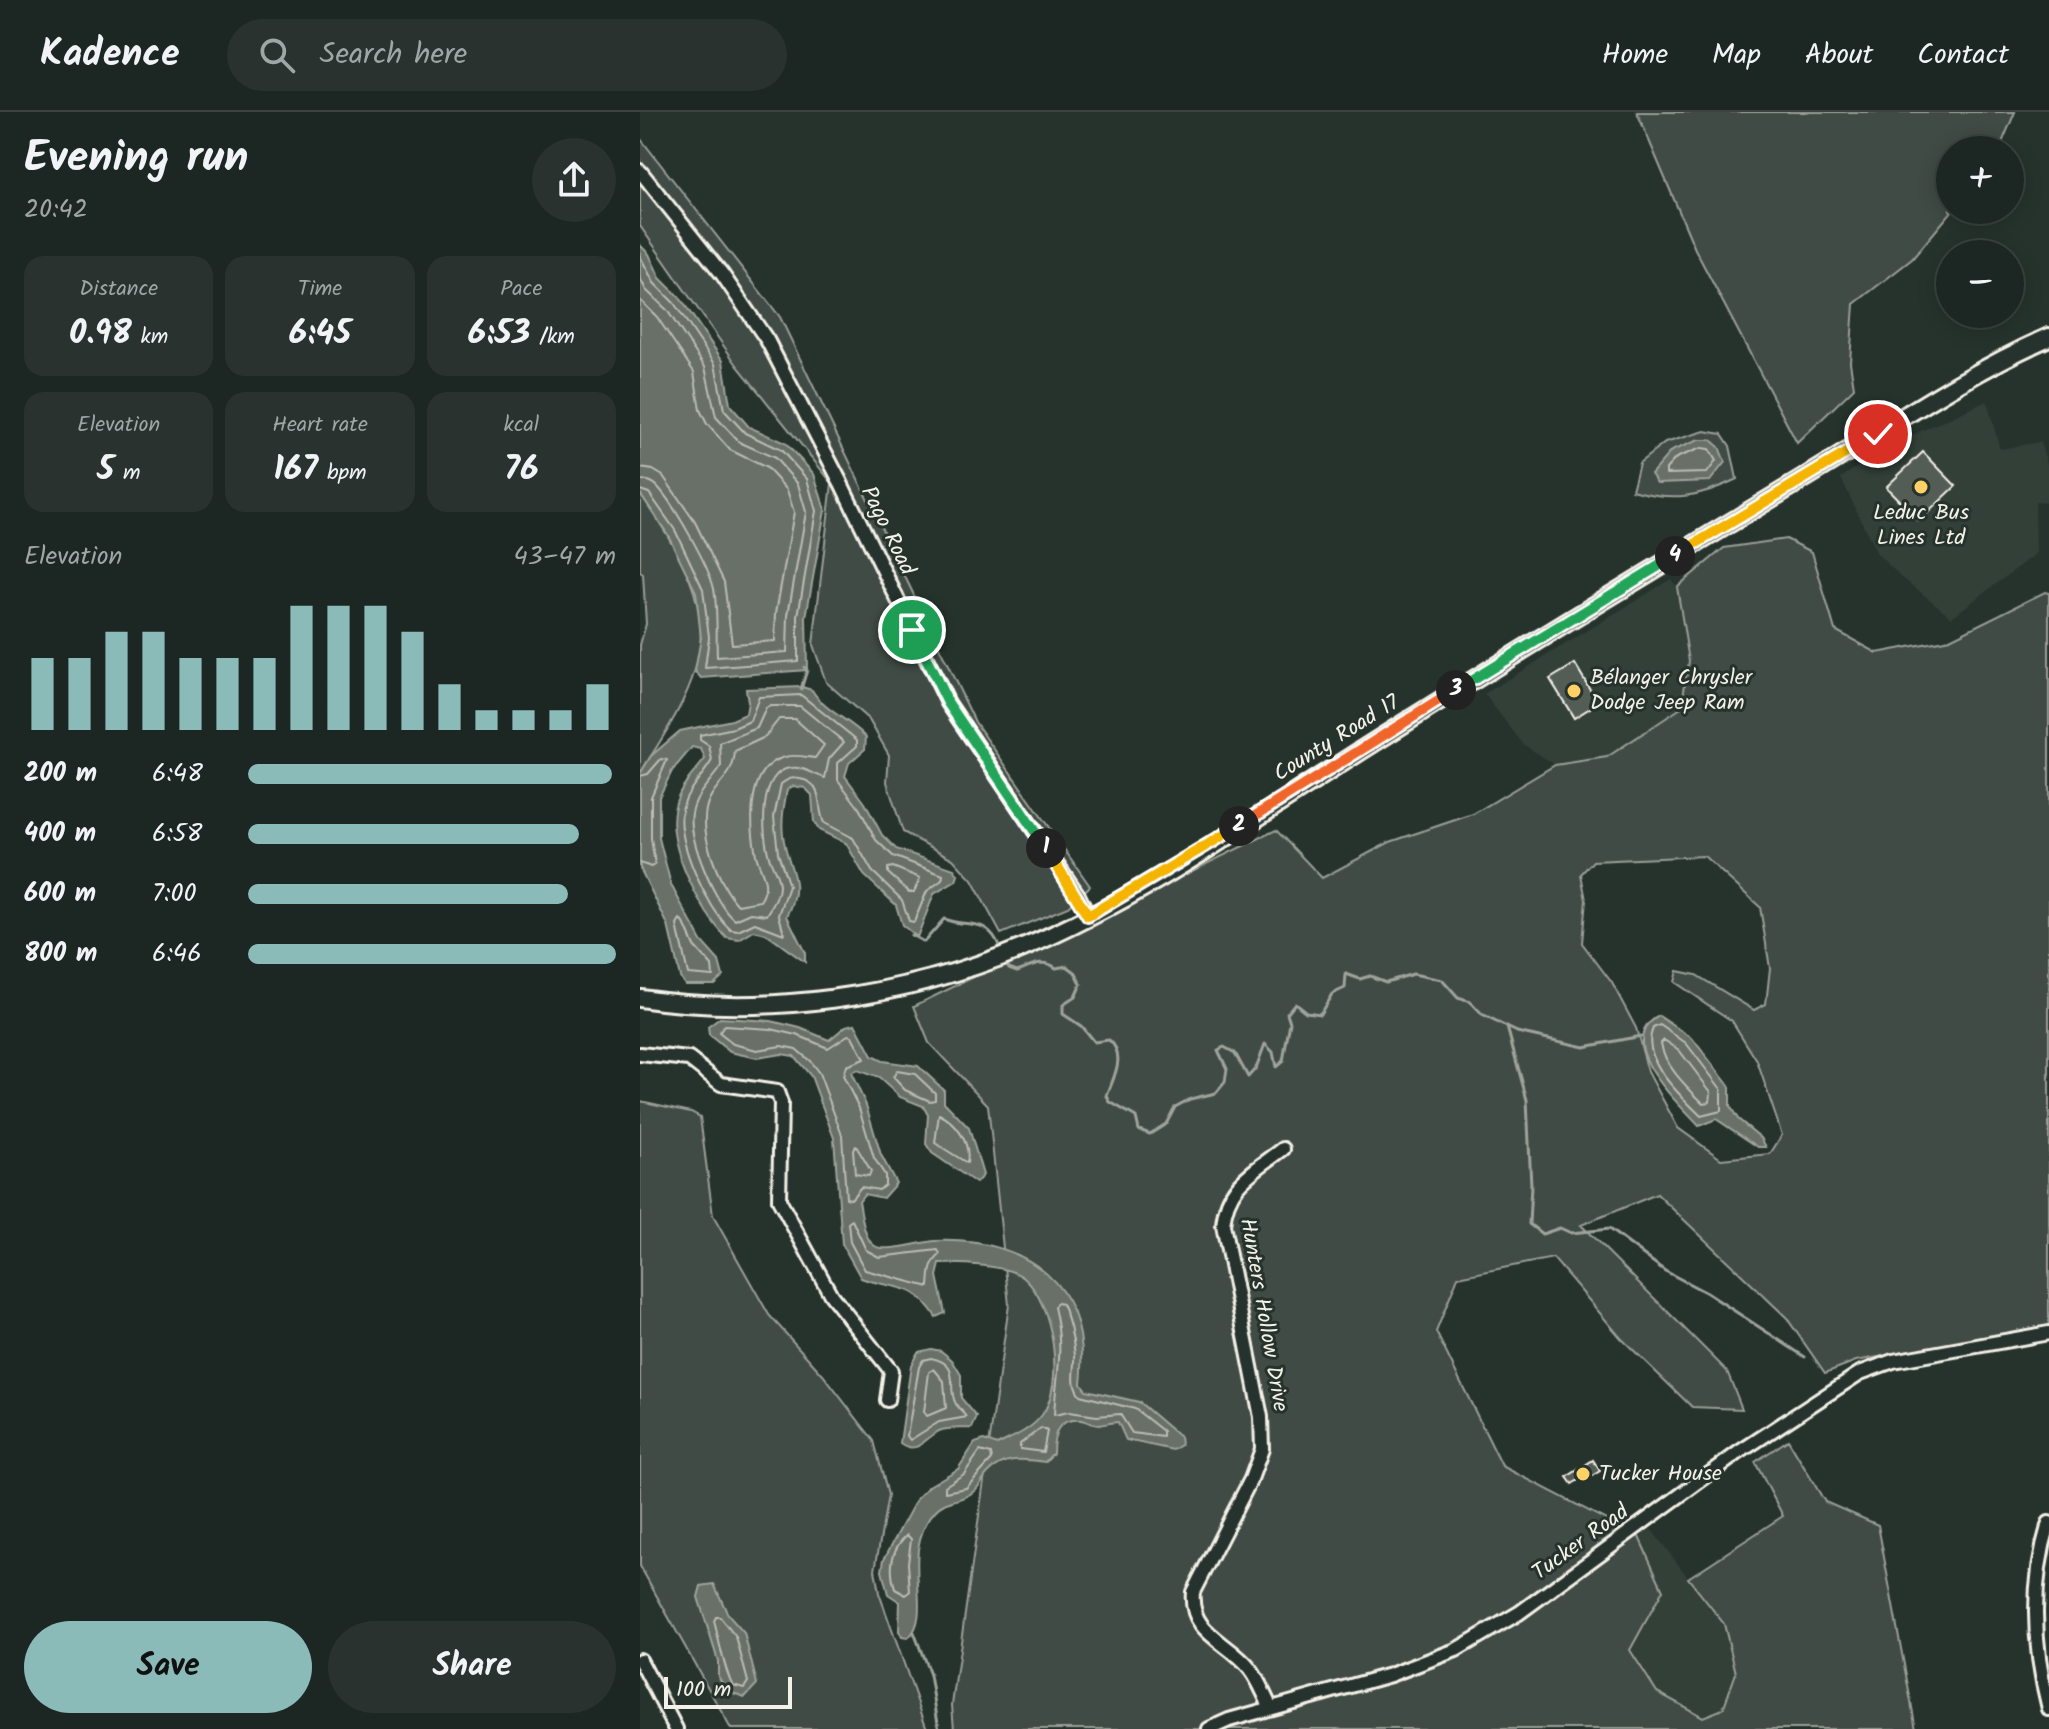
<!DOCTYPE html>
<meta charset="utf-8">
<style>
:root{--surface:#1c2622;--page:#29322f;--text:#f1f3f6;--muted:#a0a5a5;--line:#3a4340;--accent:#8bbbb9}
body{margin:0;font-family:Kalam,sans-serif;background:var(--page);color:var(--text);height:100vh;display:flex;flex-direction:column;font-size:30px;white-space:nowrap}
*{box-sizing:border-box;margin:0}
p{font-size:26px;color:var(--muted)}
.icon{flex:none;width:44px;height:44px;fill:none;stroke:currentColor;stroke-width:2;stroke-linecap:round;stroke-linejoin:round}
.map{position:relative;flex:1;overflow:hidden}
.details{display:flex;flex-direction:column;background:var(--surface);width:640px}
.details>*{flex:none}
.tools{position:absolute;left:1296px;top:24px;display:grid;gap:16px}
.tools a{display:grid;place-items:center;width:88px;height:88px;border-radius:50%;background:var(--surface);box-shadow:0 4px 20px #0003,0 0 0 2px var(--line);font-size:40px}
.scale{position:absolute;left:24px;bottom:20px;width:128px;box-sizing:border-box;padding-left:8px;border:4px solid #f4f1e8;border-top:0;font-size:22px;line-height:28px;white-space:nowrap;color:#f4f1e8;-webkit-text-stroke:6px #26332d;paint-order:stroke}
.pin{position:absolute;display:grid;place-items:center;width:68px;height:68px;color:#fff;margin:-34px;border:4px solid #fff;border-radius:50%;box-shadow:0 2px 8px #0007}
.km{position:absolute;width:40px;height:40px;margin:-20px;border-radius:50%;background:#222;color:#fff;font-size:22px;line-height:40px;text-align:center}
.round{display:grid;place-items:center;flex:none;width:84px;height:84px;border-radius:42px;background:var(--page)}
.head{display:flex;align-items:center;justify-content:space-between;height:136px;padding:0 24px}
h1{font-size:44px;font-weight:600;line-height:60px}
.figures{display:grid;grid-template-columns:repeat(3,1fr);gap:12px;height:136px;padding:8px 24px}
.figures div{display:grid;align-content:center;border-radius:20px;background:var(--page);text-align:center}
.figures b{font-size:34px;font-weight:600}
.figures small{font-size:22px;font-weight:400}
.figures p{font-size:22px}
.chart{height:224px;padding:16px 24px}
.chart p{display:flex;justify-content:space-between}
.chart svg{width:100%;height:144px;margin-top:8px;stroke:var(--accent);stroke-width:6}
.cta{display:flex;gap:16px;margin-top:auto;padding:16px 24px}
.cta a{flex:1;height:92px;border-radius:48px;background:var(--accent);color:#111;font-size:32px;font-weight:600;line-height:92px;text-align:center}
.cta a+a{background:var(--page);color:var(--text)}
ul{padding:0 24px;list-style:none;font-size:26px}
li{display:grid;grid-template-columns:128px 96px 1fr;align-items:center;height:60px}
li i{height:20px;border-radius:10px;background:var(--accent)}
header{display:flex;align-items:center;gap:48px;box-sizing:border-box;height:112px;padding:0 40px;background:var(--surface);border-bottom:2px solid var(--line)}
header strong{font-size:38px}
nav{display:flex;gap:44px;margin-inline-start:auto;font-size:28px}
.search{width:560px;height:72px;background:var(--page);display:flex;align-items:center;gap:20px;box-sizing:border-box;padding:0 28px;border-radius:44px;color:var(--muted);font-size:30px}
main{display:flex;flex:1;min-height:0}
.map>svg:first-child{display:block}
.built{fill:#333f39}
.green{fill:#414b45;stroke:#9a9e96;stroke-width:2;fill-rule:evenodd}
.water{fill:#676f68;stroke:#9fa39b;stroke-width:2}
.lines{fill:none;stroke-linecap:round;stroke-linejoin:round}
.shore{stroke:#bcbdb5;stroke-width:2}
.stream{stroke:#9fa39b;stroke-width:3}
.building{fill:#525c55;stroke:#f4f1e8;stroke-width:2}
.minor-casing{stroke:#f4f1e8;stroke-width:18}
.major-casing{stroke:#f4f1e8;stroke-width:22}
.minor{stroke:#26332d;stroke-width:12}
.major{stroke:#26332d;stroke-width:16}
.split-1-casing{stroke:#fff;stroke-width:16}
.split-2-casing{stroke:#fff;stroke-width:16}
.split-3-casing{stroke:#fff;stroke-width:16}
.split-4-casing{stroke:#fff;stroke-width:16}
.split-5-casing{stroke:#fff;stroke-width:16}
.split-1{stroke:#22a559;stroke-width:10}
.split-2{stroke:#f5b400;stroke-width:10}
.split-3{stroke:#f0652b;stroke-width:10}
.split-4{stroke:#22a559;stroke-width:10}
.split-5{stroke:#f5b400;stroke-width:10}
.poi-dot{fill:#ffd166;stroke:#26332d;stroke-width:3}
.labels{text-anchor:middle;dominant-baseline:central;stroke-width:6;stroke-linejoin:round;paint-order:stroke}
.poi-label{font-size:22px;fill:#f4f1e8;stroke:#26332d;text-anchor:start}
.street-label{font-size:22px;fill:#f4f1e8;stroke:#26332d}
</style>
<header>
<strong>Kadence</strong>
<div class="search"><svg class="icon" aria-label="search" viewBox="0 0 24 24"><circle cx="10" cy="10" r="6"/><path d="M15 15l6 6"/></svg>Search here</div>
<nav><a>Home</a><a>Map</a><a>About</a><a>Contact</a></nav>
</header>
<main>
<section class="details">
<div class="head"><div><h1>Evening run</h1><p>20:42</p></div><a class="round"><svg class="icon" aria-label="share" viewBox="0 0 24 24"><path d="M12 15V3M7 8l5-5 5 5M5 13v7h14v-7"/></svg></a></div>
<div class="figures">
<div><p>Distance</p><b>0.98<small> km</small></b></div>
<div><p>Time</p><b>6:45</b></div>
<div><p>Pace</p><b>6:53<small> /km</small></b></div>
</div>
<div class="figures">
<div><p>Elevation</p><b>5<small> m</small></b></div>
<div><p>Heart rate</p><b>167<small> bpm</small></b></div>
<div><p>kcal</p><b>76</b></div>
</div>
<div class="chart"><p><span>Elevation</span>43–47 m</p>
<svg viewBox="0 0 160 44" preserveAspectRatio="none"><path d="M5 44V22M15 44V22M25 44V14M35 44V14M45 44V22M55 44V22M65 44V22M75 44V6M85 44V6M95 44V6M105 44V14M115 44V30M125 44V38M135 44V38M145 44V38M155 44V30"/></svg>
</div>
<ul>
<li><b>200 m</b>6:48<i style="width:99%"></i></li>
<li><b>400 m</b>6:58<i style="width:90%"></i></li>
<li><b>600 m</b>7:00<i style="width:87%"></i></li>
<li><b>800 m</b>6:46<i style="width:100%"></i></li>
</ul>
<div class="cta"><a>Save</a><a>Share</a></div>
</section>
<div class="map">
<svg width="1409" height="1617" viewBox="0 0 1409 1617">
<rect width="100%" height="100%" fill="#26332d"/>
<filter id="ink" filterUnits="userSpaceOnUse"><feTurbulence type="fractalNoise" baseFrequency=".0125" numOctaves="2"/><feDisplacementMap in="SourceGraphic" scale="16" xChannelSelector="R" yChannelSelector="G"/><feConvolveMatrix kernelMatrix="1 2 1 2 8 2 1 2 1" color-interpolation-filters="sRGB"/></filter>
<g filter="url(#ink)">
<path class="built" d="M1347,289L1360,337L1400,330L1409,357V391L1395,390L1396,442L1312,505L1261,465L1237,442L1201,366L1248,334Z
M1031,467L1037,475L1049,549L1041,596L967,645L915,653L883,632L844,582Z
M1011,1417L1084,1512L1096,1561L1083,1597L1063,1605L1017,1580L990,1538L1023,1478L999,1425Z"/>
<path class="green" d="M997,0H1375L1359,38H1310V98H1313L1272,147L1214,192L1210,250L1214,276L1157,331L1055,137Z
M0,26L140,205L335,610L450,774L428,795L361,822L332,768L313,747L263,720L247,670L249,643L229,608L186,570L173,533L192,371L97,253L0,114Z
M1065,319L1082,322L1090,334L1097,367C1058,386 1033,389 992,378L999,351L1025,331Z
M0,381C35,433 76,493 55,558C44,595 19,630 0,662V533L6,512L3,462L0,460Z
M1146,427L1172,440L1195,518L1237,541L1310,527L1405,480L1409,481V1214L1216,1249L1185,1261L1146,1205L1017,1082L941,1113L1087,1259L1102,1297L1052,1295L981,1226L913,1146L818,1165L796,1220L862,1354L999,1425L1023,1478L990,1538L1017,1580L1063,1605L1083,1597L1096,1561L1084,1512L1048,1466L1143,1404L1115,1350L1148,1328L1185,1390L1238,1413L1276,1617H314L312,1593L369,1193L348,993L289,931L274,894L636,718L682,766L750,730L833,702L915,653L967,645L1041,596L1049,549L1037,475L1084,436ZM1064,744L1120,795L1130,856L1126,892L1114,898L1056,863L1037,859L1034,870L1092,909L1117,949L1142,1023L1130,1042L1081,1047L1038,1016L1008,960L996,916L972,871L942,831L946,788L941,762L953,749Z
M0,989L51,1000L60,1005L73,1104L129,1203L183,1263L234,1329L248,1383L235,1458L239,1481L287,1617H91L0,1454Z"/>
<path class="water" d="M0,133L9,142L20,166L40,186L83,249L90,293L109,315L145,331L174,362L185,398L166,505L167,558L61,566L55,559L61,526L56,480L28,423L0,381Z
M1059,328H1071L1079,335L1085,350L1070,369L1017,371L1011,362L1031,339Z
M162,575L172,578C184,599 209,607 226,625L225,637L209,651L205,664L225,691L242,723L256,737L314,757L318,763L316,769L294,782L277,825L262,813L256,793L224,763L206,731L179,718L174,710L172,683L165,676L153,674L147,678C144,693 141,708 143,723C147,757 166,769 147,804L165,841V850L126,822L114,819L99,828L87,826C61,801 25,732 35,694C40,673 53,663 65,647L61,637L52,635L32,659L19,685V726L31,773L61,829L79,849L83,864L74,872H45L40,865L28,813L0,756V662L11,644L40,619L92,608L106,602L108,590L106,577Z
M1019,904L1052,926L1090,975V994L1098,1007L1121,1026L1126,1035H1118L1076,1007L1059,1014C1037,990 971,930 1019,904Z
M80,906L131,909L160,916L189,928L206,914L215,912L232,944L242,949L278,954L304,978V990L329,1016L343,1063L336,1071L292,1041L286,1032L288,1003L283,994L260,985L239,966L217,958L211,961L226,993L241,1043L256,1071L243,1086L224,1082L219,1089C222,1102 223,1127 235,1134C244,1141 281,1130 295,1129C388,1125 452,1174 441,1271L446,1278L499,1290L540,1325L541,1333L533,1338L486,1328L478,1310C471,1310 466,1312 459,1313C453,1313 447,1309 441,1308C418,1306 413,1321 413,1341L405,1350C383,1347 365,1344 348,1361C342,1367 340,1375 333,1380C321,1390 305,1387 295,1399C257,1441 296,1501 268,1526L262,1525L259,1519L260,1490L248,1482L242,1459L244,1447L277,1386L289,1374L318,1357L335,1331L344,1328L357,1333C373,1325 391,1318 402,1303C425,1271 414,1192 384,1166C369,1153 320,1151 300,1152L297,1164L305,1201L296,1205C273,1169 257,1179 221,1166L202,1132L194,1026L171,964L154,944L141,942L117,946L90,940L69,923L68,915Z
M291,1237L301,1239L312,1248L321,1263V1286L337,1305L332,1316C321,1317 308,1315 299,1319C284,1326 278,1344 260,1331L271,1253L278,1240Z
M74,1472L88,1503L104,1521L117,1572L105,1585L87,1579L78,1564V1549L58,1485L61,1474Z"/>
<g class="lines">
<path class="shore" d="M0,144L14,171L34,191L75,252L84,298L105,321L141,338L167,367L176,399L158,504V549L65,556L69,525L63,477L35,418L9,381L0,378
M0,166L6,178L27,198L65,255L76,305L99,330L135,346L158,372L166,400L148,503L147,540L77,545C76,523 78,500 74,477C69,454 34,392 17,374C12,369 7,368 0,368
M0,188L17,205L54,260L60,298L67,312L90,338L127,356L147,378L154,400L136,501L135,529L92,532L84,470L55,410L23,364L13,358L0,356
M1061,336L1069,337L1076,349L1067,361L1026,362V357L1036,346Z
M161,583L217,628V634L198,651V668L219,696L236,728L253,744L303,763L302,768L287,779L274,810L269,809L262,788L232,759L213,726L184,711C176,694 185,671 160,667C151,665 148,667 141,672L134,705L138,741L149,774L139,803L144,822L115,811L98,819L91,818C67,796 34,727 43,694C49,674 63,665 72,648L69,634L60,628V623L94,616L110,609L119,585Z
M130,594H160L204,630L189,647L185,666C174,663 164,654 150,656C118,661 122,722 129,745C132,754 139,764 139,774C139,785 132,794 127,803L111,801L95,808C75,792 48,727 52,701C56,680 71,670 81,654L80,631L117,616L126,596Z
M139,607H155L184,633L175,646C165,645 155,642 145,645C106,655 110,712 116,743C120,760 132,772 120,789L98,793C78,772 56,716 69,688C79,667 93,667 95,639L125,625Z
M0,664L8,662L21,647L27,648L11,685V726L15,752L11,755L0,751
M253,755L280,766L274,780H269L248,761V756Z
M40,808L44,811L54,834L72,854L73,864L48,862L37,813Z
M1020,913L1046,931L1081,977V999L1061,1004C1041,984 999,947 1013,916Z
M84,914L131,917L157,923L188,936L208,923L212,924L224,947L206,954L203,964L219,996L234,1046L245,1063V1073L239,1078L221,1075L211,1087L206,1086L202,1023L179,961L170,949L156,937L141,934L117,938L93,932L79,921Z
M1024,928L1039,938L1071,980L1070,990L1063,991C1047,975 1024,954 1021,931Z
M257,959L275,962L295,981V988L290,989L265,978L253,965Z
M299,1002C317,1011 331,1031 327,1051L295,1031Z
M216,1034L231,1059L229,1064L215,1062L213,1038Z
M212,1108L226,1138L239,1145L298,1138L300,1143C289,1152 290,1163 289,1175L225,1158L210,1130L208,1111Z
M417,1191L422,1192C430,1209 433,1225 435,1244C436,1259 430,1270 440,1283L495,1297L523,1319V1325L492,1321L480,1302L457,1304L429,1300L414,1303C416,1261 425,1240 414,1195Z
M291,1246C322,1252 307,1274 315,1290C317,1296 324,1300 327,1305L299,1310L270,1328L267,1324L279,1255L283,1248Z
M294,1257L304,1269L306,1296L287,1304L284,1300L289,1260Z
M401,1316L407,1319L403,1340L380,1337V1332Z
M340,1339L351,1342L352,1348L326,1376L305,1380V1374L324,1362Z
M267,1423L271,1427L268,1451L270,1480L266,1483L255,1477C249,1457 251,1437 267,1423Z
M76,1505H80L96,1525L108,1570L104,1576L93,1573C84,1559 79,1527 74,1509Z"/>
<path class="stream" d="M161,577L167,558L164,555
M271,823L284,830L304,807C328,817 347,803 360,836
M366,850L369,856L377,859C391,854 403,846 416,856L427,854L435,860L441,872L435,885L423,893V902L441,914L454,930L469,928C487,943 473,966 467,984L470,990L496,1005L499,1018L510,1022L526,1012L535,995L550,987L576,981L585,970L587,957L578,938L584,935L595,941L608,965L616,956L625,932L633,940L636,955L643,949L650,910L647,901L655,891L666,900L680,902L692,882L705,876L706,862L720,867L730,864L746,870L773,862L802,868L818,886L830,890L842,903L877,920L944,935L1001,924
M867,915L887,988L891,1074L889,1112L902,1122L920,1116L931,1121L969,1117L1025,1159L1067,1181L1165,1245
M274,1520L290,1563L299,1617"/>
</g>
<path class="building" d="M1283,340L1316,374L1279,409L1246,375Z
M935,552L958,591L934,606L910,567Z
M953,1348L960,1359L944,1369L942,1366L932,1372L927,1365Z"/>
<g class="lines">
<g class="minor-casing">
<path id="minor" d="M0,59L82,162L127,228L201,371L308,591L438,783L448,804
M0,942L49,947L81,972L137,980L141,991L139,1088L191,1183L251,1259L247,1288
M1409,1411C1390,1473 1393,1535 1409,1597
M0,1548L36,1617
M631,1596C624,1583 619,1568 610,1557C587,1528 549,1522 553,1480L611,1367L622,1337L621,1305L583,1113C587,1071 612,1061 643,1037
M569,1617L589,1608L750,1563L816,1538L879,1501L1098,1341L1220,1261L1253,1249L1409,1221"/>
</g>
<g class="major-casing">
<path id="major" d="M0,886C127,905 264,885 383,836C507,784 620,702 733,631C877,540 1022,452 1168,364C1246,317 1325,262 1409,225"/>
</g>
<use href="#minor" class="minor"/>
<use href="#major" class="major"/>
</g>
</g>
<g class="lines" filter="url(#ink)">
<g class="split-1-casing">
<path id="split-1" d="M272,518L308,591L406,736"/>
</g>
<g class="split-2-casing">
<path id="split-2" d="M406,736L448,804L599,714"/>
</g>
<g class="split-3-casing">
<path id="split-3" d="M599,714L816,578"/>
</g>
<g class="split-4-casing">
<path id="split-4" d="M816,578L1035,444"/>
</g>
<g class="split-5-casing">
<path id="split-5" d="M1035,444L1238,322"/>
</g>
<use href="#split-1" class="split-1"/>
<use href="#split-2" class="split-2"/>
<use href="#split-3" class="split-3"/>
<use href="#split-4" class="split-4"/>
<use href="#split-5" class="split-5"/>
</g>
<g class="poi-dot">
<circle cx="1281" cy="375" r="8"/>
<circle cx="934" cy="579" r="8"/>
<circle cx="943" cy="1362" r="8"/>
</g>
<g class="labels">
<g class="poi-label">
<text x="1281" y="401" text-anchor="middle">Leduc Bus<tspan x="1281" dy="25">Lines Ltd</tspan></text>
<text x="950" y="566">Bélanger Chrysler<tspan x="950" dy="25">Dodge Jeep Ram</tspan></text>
<text x="959" y="1362">Tucker House</text>
</g>
<g class="street-label">
<text transform="translate(247 419) rotate(64)">Pago Road</text>
<text transform="translate(697 627) rotate(-32)">County Road 17</text>
<text transform="translate(623 1203) rotate(80)">Hunters Hollow Drive</text>
<text transform="translate(941 1431) rotate(-36)">Tucker Road</text>
</g>
</g>
</svg>
<div class="tools">
<a>+</a>
<a>−</a>
</div>
<div class="scale">100 m</div>
<div class="pin" style="left:272px;top:518px;background:#1e9e55"><svg class="icon" aria-label="arrive" viewBox="0 0 24 24"><path d="M6 21V4h12l-3 4 3 4H6"/></svg></div>
<div class="pin" style="left:1238px;top:322px;background:#d93025"><svg class="icon" aria-label="check" viewBox="0 0 24 24"><path d="M5 12l5 5 9-10"/></svg></div>
<b class="km" style="left:406px;top:736px">1</b>
<b class="km" style="left:599px;top:714px">2</b>
<b class="km" style="left:816px;top:578px">3</b>
<b class="km" style="left:1035px;top:444px">4</b>
</div>
</main>
